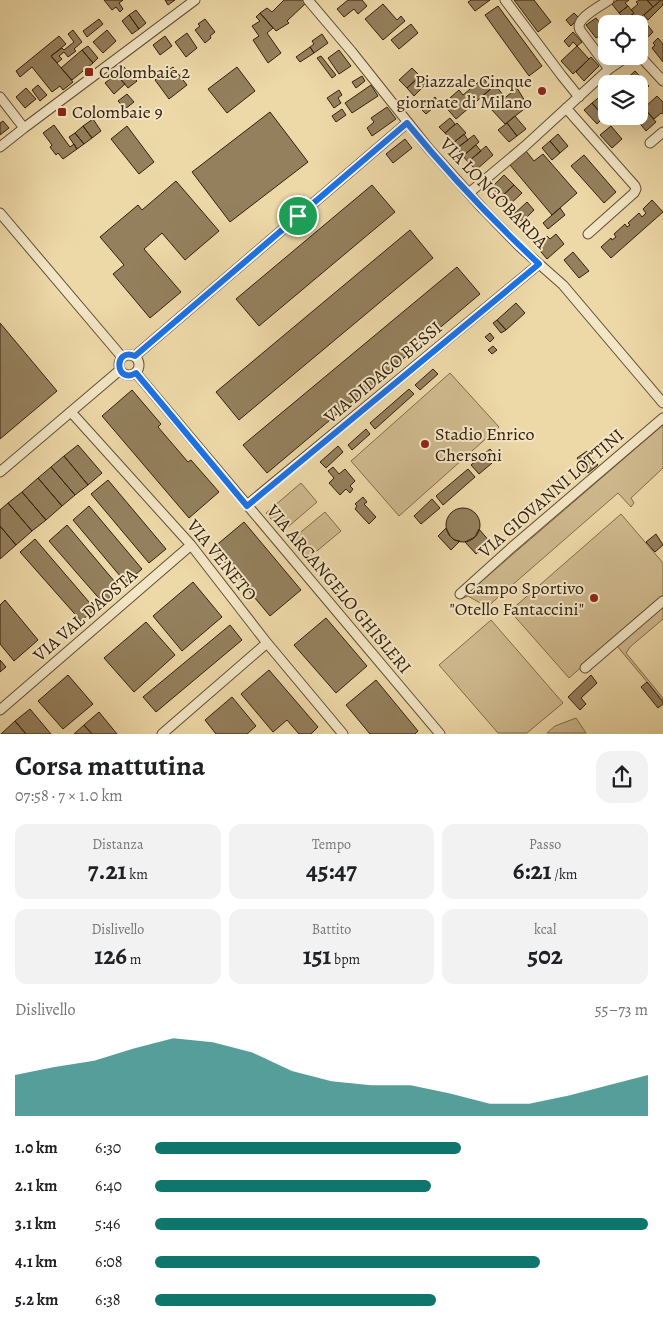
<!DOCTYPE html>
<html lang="it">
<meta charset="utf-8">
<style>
:root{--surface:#fff;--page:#f2f2f2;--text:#202124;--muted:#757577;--accent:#0f766e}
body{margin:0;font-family:Alegreya,serif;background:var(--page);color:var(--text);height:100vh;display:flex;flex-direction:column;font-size:19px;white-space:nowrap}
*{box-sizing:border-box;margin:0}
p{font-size:16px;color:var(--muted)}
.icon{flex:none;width:28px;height:28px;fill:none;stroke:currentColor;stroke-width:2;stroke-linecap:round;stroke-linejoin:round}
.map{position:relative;height:734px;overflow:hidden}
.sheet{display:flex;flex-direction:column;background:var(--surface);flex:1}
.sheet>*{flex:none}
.fabs{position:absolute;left:598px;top:15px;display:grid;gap:10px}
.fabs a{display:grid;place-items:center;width:50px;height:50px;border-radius:10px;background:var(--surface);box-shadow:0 5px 20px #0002;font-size:25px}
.pin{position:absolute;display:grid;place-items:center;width:42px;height:42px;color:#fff;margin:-21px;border:2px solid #fff;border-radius:50%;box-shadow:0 1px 5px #0007}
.round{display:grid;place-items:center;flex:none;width:52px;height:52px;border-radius:15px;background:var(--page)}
.overview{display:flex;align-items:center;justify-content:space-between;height:85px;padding:0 15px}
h1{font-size:28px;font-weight:700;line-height:38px}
.figures{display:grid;grid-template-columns:repeat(3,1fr);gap:8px;height:85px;padding:5px 15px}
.figures div{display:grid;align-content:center;border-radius:12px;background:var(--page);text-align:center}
.figures b{font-size:25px;font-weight:700}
.figures small{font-size:14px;font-weight:400}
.figures p{font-size:14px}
.chart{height:140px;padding:10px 15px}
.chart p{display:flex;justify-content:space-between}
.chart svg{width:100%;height:90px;margin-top:5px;fill:var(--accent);opacity:.7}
ul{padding:0 15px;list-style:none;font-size:16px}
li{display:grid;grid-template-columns:80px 60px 1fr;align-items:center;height:38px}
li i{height:12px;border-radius:6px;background:var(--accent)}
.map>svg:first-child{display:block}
.green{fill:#ceb98d;stroke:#816c4c}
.building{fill:#94805d;stroke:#34200c}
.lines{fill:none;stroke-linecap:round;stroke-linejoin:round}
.minor-casing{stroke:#624e33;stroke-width:11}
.minor{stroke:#f3e6c6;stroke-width:9}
.route-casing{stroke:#fff;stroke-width:10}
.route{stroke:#1a73e8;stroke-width:6}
.poi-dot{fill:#8f2418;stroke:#f3e6c6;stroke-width:2}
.labels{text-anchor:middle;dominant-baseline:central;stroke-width:4;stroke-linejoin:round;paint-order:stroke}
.poi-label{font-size:18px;fill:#34200c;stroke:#f3e6c6;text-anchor:start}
.street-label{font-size:18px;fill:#34200c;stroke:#f3e6c6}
</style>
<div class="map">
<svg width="663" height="734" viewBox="0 0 663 734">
<rect width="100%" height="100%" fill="#edd8a7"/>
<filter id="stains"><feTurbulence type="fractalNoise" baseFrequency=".004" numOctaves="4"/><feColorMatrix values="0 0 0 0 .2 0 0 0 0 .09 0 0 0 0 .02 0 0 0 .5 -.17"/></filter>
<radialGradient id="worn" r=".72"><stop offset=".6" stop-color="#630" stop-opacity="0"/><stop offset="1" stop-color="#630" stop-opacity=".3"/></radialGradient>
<path class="green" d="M450,373L499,427L399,516L351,461Z
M663,425V468L631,498L634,503L631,507L618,493L487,607L468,596L461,599Z
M301,483L317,502L282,532L266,513Z
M325,512L341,531L306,560L290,541Z
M621,514L663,563V596L569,678L510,611Z
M663,606V619L630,647L626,653L663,698V701L617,646Z
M491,620L563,703L527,733H498L439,665Z
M576,718L586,733H547L555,726Z"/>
<path class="building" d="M104,0H123L119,3L123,9L120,12L116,7L112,10Z
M165,0H175L168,5Z
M284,0H303L306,3L287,21L289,23L276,31L260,13L267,8L272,12Z
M348,0H362L367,6L358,14L354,9L344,17L337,9Z
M471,0H490L475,11L468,2Z
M514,0H534L551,22L538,32Z
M617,0H629L625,3L628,6L619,13L612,4Z
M639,0H647L653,7L641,17L653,32L643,42L639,36V24H628L625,20L634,13L631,10L638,4L636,2Z
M647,0H661L653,7Z
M661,0L663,1V5L648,20L644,15Z
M383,4L397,20L401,16L405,21L383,40L365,19Z
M498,6L542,66L529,76L485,15Z
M628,6L634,13L625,20L619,13Z
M136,10L146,23L139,29L129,15Z
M260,13L273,28L267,33L281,53L268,63L253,40L259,36L252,26L260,21L256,17Z
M574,13L579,18L571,26L566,20Z
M129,15L139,29L132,34L122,21Z
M596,18L606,31L596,38L586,25Z
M99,19L103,24L87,37L83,31Z
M205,19L215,32L210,36L211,38L205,43L195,30L200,26L198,24Z
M411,24L418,33L399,49L391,40Z
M73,30L82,42L74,49L76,51L68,57L64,52L59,56L62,59L57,63L51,56L62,48L64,50L74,42L68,34Z
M107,30L116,41L103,53L93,42Z
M573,32L582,42L577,46L573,42L569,47L564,41Z
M187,33L197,48L186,57L175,42Z
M322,34L328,43L314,53L310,47L314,44L312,41Z
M59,36L66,44L51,56L73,82L63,90L60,86L52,92L32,67L20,77L16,71Z
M165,36L172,46L160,55L153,45Z
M658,38L663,44V62L652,48L655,45L653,43Z
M606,42V52L601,47Z
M88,46L98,58L93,63L82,50Z
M577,46L589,59L573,74L561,61Z
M310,47L314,53L300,62L296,57Z
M82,50L93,63L72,80L61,68Z
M339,50L351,66L339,74L328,58Z
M321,56L336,75L332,78L317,58Z
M591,57L599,66L584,81L576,72Z
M124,67L137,81L128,88L116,74Z
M173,67L187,85L169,99L155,80Z
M237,67L255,91L227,113L208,89Z
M412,68L420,76L407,88L399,80Z
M635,71L649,86L642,92L640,90L639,92V84H621Z
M116,74L125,84L114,94L105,83Z
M362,76L365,81L356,88L352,82Z
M420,76L426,84L414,96L407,88Z
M483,78L492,88L456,119L443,104L459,90L463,95Z
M38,85L47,95L40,101L32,90Z
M371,85L378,96L352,113L345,103Z
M495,85L505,97L491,109L481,97Z
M26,88L36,99L25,108L16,97Z
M517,88L528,106L505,124L491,109Z
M339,90L342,95L338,98L341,103L334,108L327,98Z
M127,94L134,102L125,109L118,101Z
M603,94L606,98V116H610L606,119L592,103Z
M657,96L663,102V113L662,114L661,113L654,119L644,108Z
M435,97L439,103L426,114L421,109Z
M592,103L604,117L597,124L584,110Z
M641,105L656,122L646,131L634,116H639V108Z
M387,107L396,119L372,136L367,128L374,122L371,118Z
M342,109L346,115L336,122L332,116Z
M270,112L308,162L230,222L192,172Z
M515,116L526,129L517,136L507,123Z
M450,118L455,124L445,133L439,127Z
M93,119L101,131L92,138L83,126Z
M3,121L9,128L0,135V123Z
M457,123L466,133L453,143L445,133Z
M507,123L517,136L509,142L498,130Z
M54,125L70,147L74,144L77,149L63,159L58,153L56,155L50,147L52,145L43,133Z
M83,126L92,138L84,144L75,133Z
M127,126L154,162L139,174L111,139Z
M611,126L622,139L612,148L600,135Z
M75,133L84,144L77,149L69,137Z
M464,134L468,140L457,148L453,143Z
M558,134L568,146L560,153L550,141Z
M474,135L479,142L463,156L457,148Z
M405,139L412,148L393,163L386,154Z
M550,141L560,153L552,160L542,148Z
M476,145L481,151L468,162L463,156Z
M486,146L493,155L476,170L468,162Z
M526,151L534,161L543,154L577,193L552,215L510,165Z
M584,155L616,192L604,203L571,166Z
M504,175L514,185L501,197L492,187Z
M176,181L219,231L185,260L162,233L144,249L181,292L150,318L113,274L124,265L100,237L138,205L142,210Z
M372,185L395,212L259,326L236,299Z
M514,185L522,193L509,205L501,197Z
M652,200L663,212L611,258L601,247L611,238L612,240L616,237L614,234L625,224L627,227L630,225L628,223L639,213L642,217L646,213L643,209Z
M527,202L534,210L522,222L514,214Z
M560,208L565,215L548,229L543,223Z
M410,230L433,258L239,420L216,392Z
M556,234L564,244L547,259L536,246L547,236L550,239Z
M573,252L589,271L579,278L564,260Z
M457,267L480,294L267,473L243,445Z
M516,303L525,313L506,330L497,320Z
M497,320L506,330L501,333L493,323Z
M0,323L57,391L0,439Z
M490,333L494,338L490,342L485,337Z
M493,346L497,350L492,354L488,350Z
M433,369L438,374L420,390L415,385Z
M409,389L414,394L375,429L370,423Z
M132,390L161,424L158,427L188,462L191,460L219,492L189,518L102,416Z
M366,429L370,434L352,450L348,445Z
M78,445L102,473L88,485L64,456Z
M338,446L343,452L326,468L320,462Z
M490,449L498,458L479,474L471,465Z
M587,451L598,465L588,473L577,458Z
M64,456L88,485L75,495L51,467Z
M51,467L75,495L62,506L38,478Z
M333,467L339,474L345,469L355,481L350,486L353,489L350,493L346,489L340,495L329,483L334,478L328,471Z
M468,469L475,477L443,505L436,496Z
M38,478L62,506L46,520L22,492Z
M108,480L166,549L149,563L91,494Z
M22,492L46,520L32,531L8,503Z
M363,497L367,502L364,504L376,517L369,524L355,509L357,506L355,504Z
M432,499L440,508L421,524L414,516Z
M8,503L32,531L16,545L0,526V510Z
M89,506L142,569L126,583L73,520Z
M446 525a17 17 0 1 1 34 0a17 17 0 1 1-34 0Z
M244,522L301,590L270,616L213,548Z
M67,525L120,588L103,603L49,541Z
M0,526L16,545L0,559Z
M446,528L450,536L454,540L460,541L451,550L438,536Z
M479,529L490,542L476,554L465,542L475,537Z
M656,534L663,545L655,552L646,542Z
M35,539L95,609L81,621L20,552Z
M193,582L222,617L182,651L153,616Z
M5,600L38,640L14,661L0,644V605Z
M326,618L367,666L336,693L294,645Z
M146,622L175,655L134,692L104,658Z
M230,625L242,640L156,712L143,697Z
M0,660L6,667L0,672Z
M269,670L318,727L311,734H299L287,720L273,732L241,694Z
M68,675L93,704L63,729L38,701Z
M591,675L597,683L581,698L586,704L580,710L568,697Z
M376,680L418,731L415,734H370L346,705Z
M647,682L663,702V704L658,708L641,687Z
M232,697L256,726L247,734H216L205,720Z
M30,709L51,734H26L15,721Z
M99,712L117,734H92L84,725Z
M15,721L26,734H1Z
M84,725L92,734H74Z"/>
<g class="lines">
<g class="minor-casing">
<path id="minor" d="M308,0L352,52L429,149L483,209L520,247L563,285L663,403
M505,0L562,76L579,97
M609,0C602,5 583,15 580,23C578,26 579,27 580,30L609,69
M639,55L663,81
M0,97L24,128
M566,108L635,186L636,189L634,193L588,234
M650,143L663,132
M0,147L24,128L195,0
M469,193L525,146L609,69L628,56
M0,213L122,357
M119 365a10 10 0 1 1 20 0a10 10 0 1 1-20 0Z
M135,356L407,123
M136,373L440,734
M71,412L191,545L267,643L343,734
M0,472L120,370
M247,505L539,264
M460,594L511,548L663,418
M585,668L663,601
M0,710L191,545
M162,734L267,643"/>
</g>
<use href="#minor" class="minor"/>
</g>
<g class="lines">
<g class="route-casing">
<path id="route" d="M407,123C448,173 492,220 539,264L247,506L136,373C115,385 113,347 135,356Z"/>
</g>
<use href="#route" class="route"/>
</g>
<g class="poi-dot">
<rect x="84" y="67" width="10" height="10" rx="2.5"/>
<circle cx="542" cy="91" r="5"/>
<rect x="57" y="107" width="10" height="10" rx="2.5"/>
<circle cx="425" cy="444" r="5"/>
<circle cx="594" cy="598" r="5"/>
</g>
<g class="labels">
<g class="poi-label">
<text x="99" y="72">Colombaie 2</text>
<text x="532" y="81" text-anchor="end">Piazzale Cinque<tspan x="532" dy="21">giornate di Milano</tspan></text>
<text x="72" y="112">Colombaie 9</text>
<text x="435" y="434">Stadio Enrico<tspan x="435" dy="21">Chersoni</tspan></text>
<text x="584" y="588" text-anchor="end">Campo Sportivo<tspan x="584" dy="21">"Otello Fantaccini"</tspan></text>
</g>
<g class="street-label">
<text transform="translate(494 193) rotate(46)">VIA LONGOBARDA</text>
<text transform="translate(383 372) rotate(-40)">VIA DIDACO BESSI</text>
<text transform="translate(551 493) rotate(-41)">VIA GIOVANNI LOTTINI</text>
<text transform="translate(222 560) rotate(51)">VIA VENETO</text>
<text transform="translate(339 589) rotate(50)">VIA ARCANGELO GHISLERI</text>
<text transform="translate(85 615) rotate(-41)">VIA VAL D'AOSTA</text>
</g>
</g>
<rect width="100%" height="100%" filter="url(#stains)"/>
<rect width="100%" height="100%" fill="url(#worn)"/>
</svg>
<div class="fabs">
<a><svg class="icon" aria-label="locate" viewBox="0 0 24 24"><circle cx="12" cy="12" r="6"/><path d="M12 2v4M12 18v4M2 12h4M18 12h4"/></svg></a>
<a><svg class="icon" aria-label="layers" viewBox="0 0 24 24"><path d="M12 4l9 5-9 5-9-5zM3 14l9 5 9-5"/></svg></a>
</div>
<div class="pin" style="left:298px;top:216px;background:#1e9e55"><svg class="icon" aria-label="arrive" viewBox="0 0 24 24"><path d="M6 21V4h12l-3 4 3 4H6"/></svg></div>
</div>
<section class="sheet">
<div class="overview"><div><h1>Corsa mattutina</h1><p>07:58 · 7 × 1.0 km</p></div><a class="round"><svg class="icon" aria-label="share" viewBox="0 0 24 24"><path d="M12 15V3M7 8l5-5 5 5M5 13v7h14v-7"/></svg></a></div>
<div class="figures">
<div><p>Distanza</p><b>7.21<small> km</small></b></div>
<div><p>Tempo</p><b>45:47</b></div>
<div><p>Passo</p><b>6:21<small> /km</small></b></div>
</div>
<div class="figures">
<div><p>Dislivello</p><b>126<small> m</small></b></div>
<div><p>Battito</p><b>151<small> bpm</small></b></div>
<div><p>kcal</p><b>502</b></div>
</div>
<div class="chart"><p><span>Dislivello</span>55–73 m</p>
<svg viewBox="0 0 160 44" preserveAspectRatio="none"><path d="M0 44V24L10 20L20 17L30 11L40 6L50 8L60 13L70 22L80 27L90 29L100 29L110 33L120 38L130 38L140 34L150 29L160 24V44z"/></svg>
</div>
<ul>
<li><b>1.0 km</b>6:30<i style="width:62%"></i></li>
<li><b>2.1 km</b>6:40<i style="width:56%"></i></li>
<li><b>3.1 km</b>5:46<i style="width:100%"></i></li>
<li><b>4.1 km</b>6:08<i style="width:78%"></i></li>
<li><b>5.2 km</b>6:38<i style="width:57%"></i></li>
</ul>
</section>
